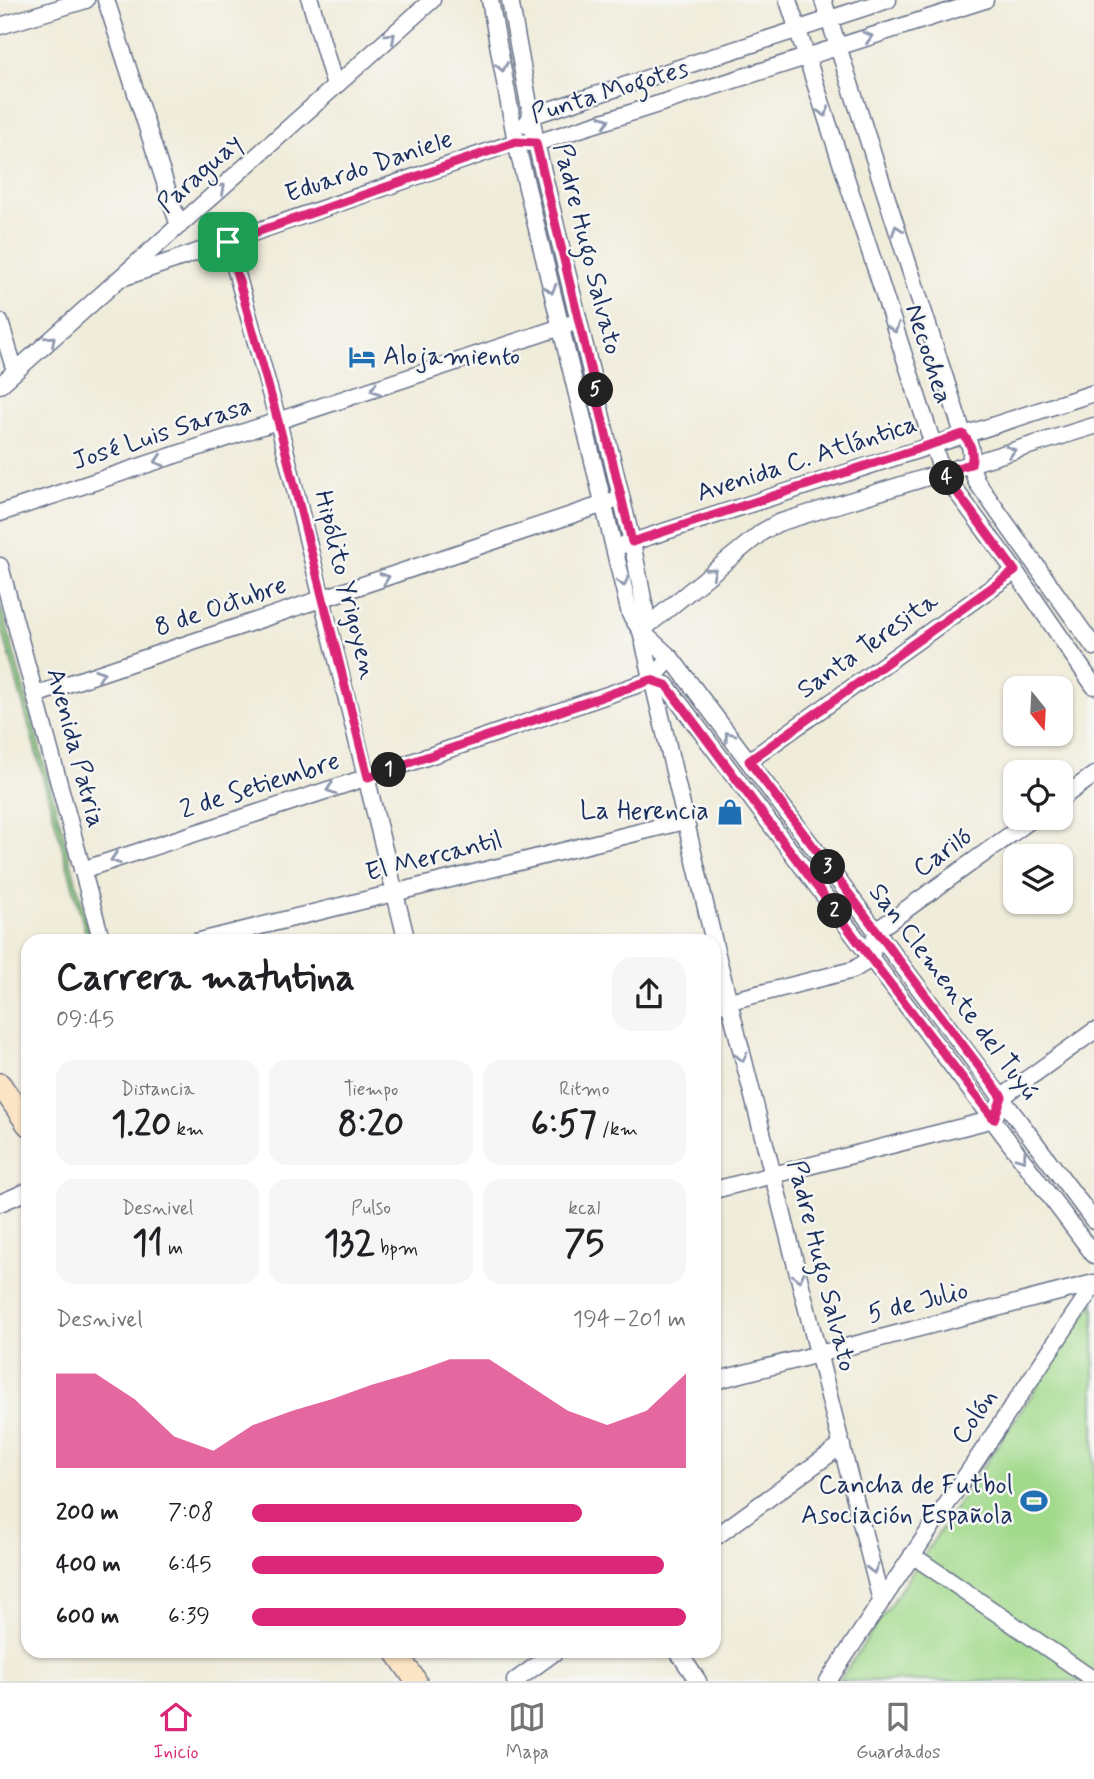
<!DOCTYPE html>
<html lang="es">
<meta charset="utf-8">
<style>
:root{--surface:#fff;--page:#f6f6f6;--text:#202124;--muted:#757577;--line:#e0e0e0;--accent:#db2777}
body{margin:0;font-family:Mynerve,sans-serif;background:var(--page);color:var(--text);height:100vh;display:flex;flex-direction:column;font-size:26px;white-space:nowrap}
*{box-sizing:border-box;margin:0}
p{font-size:23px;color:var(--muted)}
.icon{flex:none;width:38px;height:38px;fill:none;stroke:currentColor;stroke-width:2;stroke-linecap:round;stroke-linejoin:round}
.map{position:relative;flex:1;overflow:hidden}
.side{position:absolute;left:21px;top:934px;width:700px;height:724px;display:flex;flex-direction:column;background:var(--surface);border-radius:21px;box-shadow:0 2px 5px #0004}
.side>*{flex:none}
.needle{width:46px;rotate:162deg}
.controls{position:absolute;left:1003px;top:676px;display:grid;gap:14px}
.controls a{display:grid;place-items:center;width:70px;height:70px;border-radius:14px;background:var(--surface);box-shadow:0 2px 5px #0004;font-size:35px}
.pin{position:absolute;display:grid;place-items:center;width:60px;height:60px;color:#fff;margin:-30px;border-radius:14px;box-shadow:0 4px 10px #0006}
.km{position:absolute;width:35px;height:35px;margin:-18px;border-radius:50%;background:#222;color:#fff;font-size:19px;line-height:35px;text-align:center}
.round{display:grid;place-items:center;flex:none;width:74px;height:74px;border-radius:21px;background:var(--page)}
.overview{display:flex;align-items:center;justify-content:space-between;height:119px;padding:0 35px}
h1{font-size:38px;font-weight:700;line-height:52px}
.metrics{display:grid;grid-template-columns:repeat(3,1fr);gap:10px;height:119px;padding:7px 35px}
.metrics div{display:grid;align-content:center;border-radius:18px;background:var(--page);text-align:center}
.metrics b{font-size:35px;font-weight:700}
.metrics small{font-size:19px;font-weight:400}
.metrics p{font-size:19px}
.chart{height:196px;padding:14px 35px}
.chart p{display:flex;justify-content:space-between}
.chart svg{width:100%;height:126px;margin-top:7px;fill:var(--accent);opacity:.7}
ul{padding:0 35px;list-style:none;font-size:23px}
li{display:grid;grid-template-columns:112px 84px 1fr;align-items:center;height:52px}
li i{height:18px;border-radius:9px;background:var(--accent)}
.dock{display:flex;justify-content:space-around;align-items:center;height:98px;border-top:2px solid var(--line);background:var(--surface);font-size:19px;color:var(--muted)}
.dock a{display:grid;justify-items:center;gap:4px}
.dock .current{color:var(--accent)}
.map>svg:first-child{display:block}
.green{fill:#a2da8c;stroke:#5e8475;stroke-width:2}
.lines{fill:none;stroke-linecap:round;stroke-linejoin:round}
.minor-casing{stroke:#667189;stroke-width:19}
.secondary-casing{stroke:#667189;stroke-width:24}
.minor{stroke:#fff;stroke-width:16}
.secondary{stroke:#fce5c4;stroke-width:21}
.oneway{stroke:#8d97ae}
.route-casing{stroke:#fff;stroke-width:14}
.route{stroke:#db2777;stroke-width:9}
.labels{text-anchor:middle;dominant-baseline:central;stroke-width:5;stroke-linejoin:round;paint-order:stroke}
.street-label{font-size:26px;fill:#1b2f5e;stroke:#f6f6f2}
.poi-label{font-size:26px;fill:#1b2f5e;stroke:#f6f6f2;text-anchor:end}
</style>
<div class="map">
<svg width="1094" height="1681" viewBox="0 0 1094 1681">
<rect width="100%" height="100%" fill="#f6f6f2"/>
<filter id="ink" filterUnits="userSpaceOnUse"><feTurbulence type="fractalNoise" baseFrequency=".0143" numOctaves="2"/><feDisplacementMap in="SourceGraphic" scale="14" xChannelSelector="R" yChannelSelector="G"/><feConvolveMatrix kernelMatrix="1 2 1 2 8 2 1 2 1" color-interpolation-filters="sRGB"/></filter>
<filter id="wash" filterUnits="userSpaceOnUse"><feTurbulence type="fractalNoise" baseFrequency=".00686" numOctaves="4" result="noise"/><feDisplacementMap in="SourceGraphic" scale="28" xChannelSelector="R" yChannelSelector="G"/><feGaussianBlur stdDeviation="1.57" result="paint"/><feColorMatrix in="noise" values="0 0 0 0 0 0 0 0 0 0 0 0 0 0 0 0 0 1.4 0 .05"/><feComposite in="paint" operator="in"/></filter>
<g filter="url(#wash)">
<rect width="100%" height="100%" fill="#f0ecda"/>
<path class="green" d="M0,603L92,941H88L0,620Z
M1094,1302V1681H839Z"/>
</g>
<g filter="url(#ink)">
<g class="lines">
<g class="minor-casing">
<path id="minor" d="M106,0L179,226
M310,0L335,86
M490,0L516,142L630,614L641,631L714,942
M510,0L536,143L632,542L645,609L641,631
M788,0L942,472L1015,571L1094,686
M823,0L963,434C972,445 971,451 971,463C971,468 975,476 976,481L1094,647
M0,26L86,0
M526,125L531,116L888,0
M228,242L278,421L407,942
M119,279L516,142L536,143L985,0
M0,322L15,371
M0,385L432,0
M0,513L570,324
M623,545L1094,393
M0,566L102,942
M641,631L671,658L1094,1221
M641,631L762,532L778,523L1094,426
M651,680L666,685L1094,1255
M35,695L613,501
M749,761L1015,571
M1060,799L1094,775
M82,870L368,777L651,680L671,658
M196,942L684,821
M714,943L881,1601
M714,1005L853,970L871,959L876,931L1035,817
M714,1190L994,1119L1002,1097L1094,1031
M0,1203L28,1191
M714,1381L1094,1283
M714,1538L842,1445
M912,1555L1094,1680
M678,1652L698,1681
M515,1681L555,1652
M828,1681L1094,1285"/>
</g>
<g class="secondary-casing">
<path id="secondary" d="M0,1084L28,1125
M396,1652L416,1681"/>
</g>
<use href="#minor" class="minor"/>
<use href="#secondary" class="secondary"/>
</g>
<defs><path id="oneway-chevron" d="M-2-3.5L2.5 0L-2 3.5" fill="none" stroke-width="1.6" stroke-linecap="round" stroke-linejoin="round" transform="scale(1.75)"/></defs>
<g class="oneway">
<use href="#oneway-chevron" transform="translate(391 37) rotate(-42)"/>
<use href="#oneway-chevron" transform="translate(868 37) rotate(-17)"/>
<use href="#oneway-chevron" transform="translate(502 67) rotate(80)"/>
<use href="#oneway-chevron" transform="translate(824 112) rotate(72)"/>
<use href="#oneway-chevron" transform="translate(605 121) rotate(-18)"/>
<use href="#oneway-chevron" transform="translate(221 188) rotate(-42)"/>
<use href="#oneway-chevron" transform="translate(897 230) rotate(-108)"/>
<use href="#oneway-chevron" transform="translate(551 289) rotate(76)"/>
<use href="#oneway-chevron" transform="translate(894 328) rotate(72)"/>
<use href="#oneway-chevron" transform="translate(51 340) rotate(-42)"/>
<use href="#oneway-chevron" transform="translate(375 389) rotate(162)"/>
<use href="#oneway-chevron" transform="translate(1011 451) rotate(-17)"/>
<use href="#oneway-chevron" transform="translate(159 461) rotate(162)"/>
<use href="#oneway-chevron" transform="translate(712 572) rotate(-39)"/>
<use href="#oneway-chevron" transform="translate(385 578) rotate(-19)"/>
<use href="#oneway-chevron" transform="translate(623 582) rotate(77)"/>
<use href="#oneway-chevron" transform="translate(100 674) rotate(-19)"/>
<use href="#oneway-chevron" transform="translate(729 736) rotate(-127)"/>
<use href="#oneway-chevron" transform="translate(331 789) rotate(162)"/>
<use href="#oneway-chevron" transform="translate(115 859) rotate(162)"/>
<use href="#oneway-chevron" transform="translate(742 1057) rotate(76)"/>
<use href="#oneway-chevron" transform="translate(1022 1157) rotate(54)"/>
<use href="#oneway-chevron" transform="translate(799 1277) rotate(76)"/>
<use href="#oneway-chevron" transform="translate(873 1569) rotate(76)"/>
</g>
</g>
<g class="lines" filter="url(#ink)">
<g class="route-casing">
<path id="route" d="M516,142L536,143L632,542L963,434C971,444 974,452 971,464L942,472L1015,571L749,761L1002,1097L994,1119L871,959L666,685L651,680L368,777L278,421L228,242Z"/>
</g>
<use href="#route" class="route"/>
</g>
<defs>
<g id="hotel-bare" transform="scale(2.1)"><path d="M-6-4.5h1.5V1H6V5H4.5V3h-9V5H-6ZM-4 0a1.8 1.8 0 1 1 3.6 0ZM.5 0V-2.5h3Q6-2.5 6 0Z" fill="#1f6fb2" stroke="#f6f6f2" stroke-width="2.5" paint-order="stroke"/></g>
<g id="shop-bare" transform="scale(2.1)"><path d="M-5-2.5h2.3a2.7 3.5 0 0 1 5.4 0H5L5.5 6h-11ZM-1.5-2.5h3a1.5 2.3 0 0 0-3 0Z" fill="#1f6fb2" stroke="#f6f6f2" stroke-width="2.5" paint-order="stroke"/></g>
<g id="stadium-bare" transform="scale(2.1)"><path d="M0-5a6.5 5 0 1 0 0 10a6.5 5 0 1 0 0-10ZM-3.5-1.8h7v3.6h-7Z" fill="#1f6fb2" stroke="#f6f6f2" stroke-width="2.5" paint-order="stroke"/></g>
</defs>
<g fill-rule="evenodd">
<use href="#hotel-bare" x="362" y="357"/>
<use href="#shop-bare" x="730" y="812"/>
<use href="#stadium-bare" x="1034" y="1501"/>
</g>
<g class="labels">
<g class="street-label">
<text transform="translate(610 92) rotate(-17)">Punta Mogotes</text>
<text transform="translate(369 167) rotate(-19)">Eduardo Daniele</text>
<text transform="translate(200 174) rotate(-42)">Paraguay</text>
<text transform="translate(587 249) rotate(76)">Padre Hugo Salvato</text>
<text transform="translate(928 354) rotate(72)">Necochea</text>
<text transform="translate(162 434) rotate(-18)">José Luis Sarasa</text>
<text transform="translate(807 459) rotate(-18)">Avenida C. Atlántica</text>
<text transform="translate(345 585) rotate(76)">Hipólito Yrigoyen</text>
<text transform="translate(221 607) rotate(-19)">8 de Octubre</text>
<text transform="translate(868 646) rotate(-35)">Santa Teresita</text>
<text transform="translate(75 748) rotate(75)">Avenida Patria</text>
<text transform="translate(260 786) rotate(-18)">2 de Setiembre</text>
<text transform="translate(943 853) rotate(-36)">Cariló</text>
<text transform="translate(434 857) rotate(-14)">El Mercantil</text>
<text transform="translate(953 992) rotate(53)">San Clemente del Tuyú</text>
<text transform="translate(821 1266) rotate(76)">Padre Hugo Salvato</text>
<text transform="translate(918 1303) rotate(-14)">5 de Julio</text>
<text transform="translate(975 1417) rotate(-56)">Colón</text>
</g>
<g class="poi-label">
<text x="383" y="357" text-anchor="start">Alojamiento</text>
<text x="709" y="812">La Herencia</text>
<text x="1013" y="1486">Cancha de Futbol<tspan x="1013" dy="30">Asociación Española</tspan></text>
</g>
</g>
</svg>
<div class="controls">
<a><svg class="needle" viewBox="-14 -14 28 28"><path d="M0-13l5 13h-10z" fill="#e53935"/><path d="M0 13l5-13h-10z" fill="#757577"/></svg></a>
<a><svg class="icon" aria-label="locate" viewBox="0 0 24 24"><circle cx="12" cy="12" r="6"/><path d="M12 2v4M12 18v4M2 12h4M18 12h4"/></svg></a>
<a><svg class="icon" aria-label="layers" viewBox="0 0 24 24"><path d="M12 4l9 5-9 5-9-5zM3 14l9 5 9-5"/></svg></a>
</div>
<div class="pin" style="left:228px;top:242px;background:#1e9e55"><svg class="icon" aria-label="arrive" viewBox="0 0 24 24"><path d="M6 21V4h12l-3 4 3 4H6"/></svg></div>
<b class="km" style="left:389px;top:770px">1</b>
<b class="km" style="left:835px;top:911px">2</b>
<b class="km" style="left:828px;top:867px">3</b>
<b class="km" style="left:947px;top:478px">4</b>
<b class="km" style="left:596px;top:390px">5</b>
<section class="side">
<div class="overview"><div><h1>Carrera matutina</h1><p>09:45</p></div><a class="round"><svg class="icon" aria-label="share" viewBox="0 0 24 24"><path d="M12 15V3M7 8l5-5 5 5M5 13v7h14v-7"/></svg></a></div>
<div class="metrics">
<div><p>Distancia</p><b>1.20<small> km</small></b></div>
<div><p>Tiempo</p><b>8:20</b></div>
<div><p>Ritmo</p><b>6:57<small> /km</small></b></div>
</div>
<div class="metrics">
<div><p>Desnivel</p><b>11<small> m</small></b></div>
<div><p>Pulso</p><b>132<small> bpm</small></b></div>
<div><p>kcal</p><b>75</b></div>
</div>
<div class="chart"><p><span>Desnivel</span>194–201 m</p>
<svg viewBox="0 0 160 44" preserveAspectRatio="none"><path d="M0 44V11L10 11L20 20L30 33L40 38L50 29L60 24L70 20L80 15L90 11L100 6L110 6L120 15L130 24L140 29L150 24L160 11V44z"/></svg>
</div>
<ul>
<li><b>200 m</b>7:08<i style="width:76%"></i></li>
<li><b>400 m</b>6:45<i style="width:95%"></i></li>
<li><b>600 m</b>6:39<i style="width:100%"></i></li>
</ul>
</section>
</div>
<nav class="dock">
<a class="current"><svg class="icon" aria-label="home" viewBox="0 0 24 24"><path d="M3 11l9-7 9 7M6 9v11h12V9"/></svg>Inicio</a>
<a><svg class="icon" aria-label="map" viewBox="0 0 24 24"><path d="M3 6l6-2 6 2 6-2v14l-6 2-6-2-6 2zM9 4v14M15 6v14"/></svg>Mapa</a>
<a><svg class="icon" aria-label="saved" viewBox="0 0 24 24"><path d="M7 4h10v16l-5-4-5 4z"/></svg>Guardados</a>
</nav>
